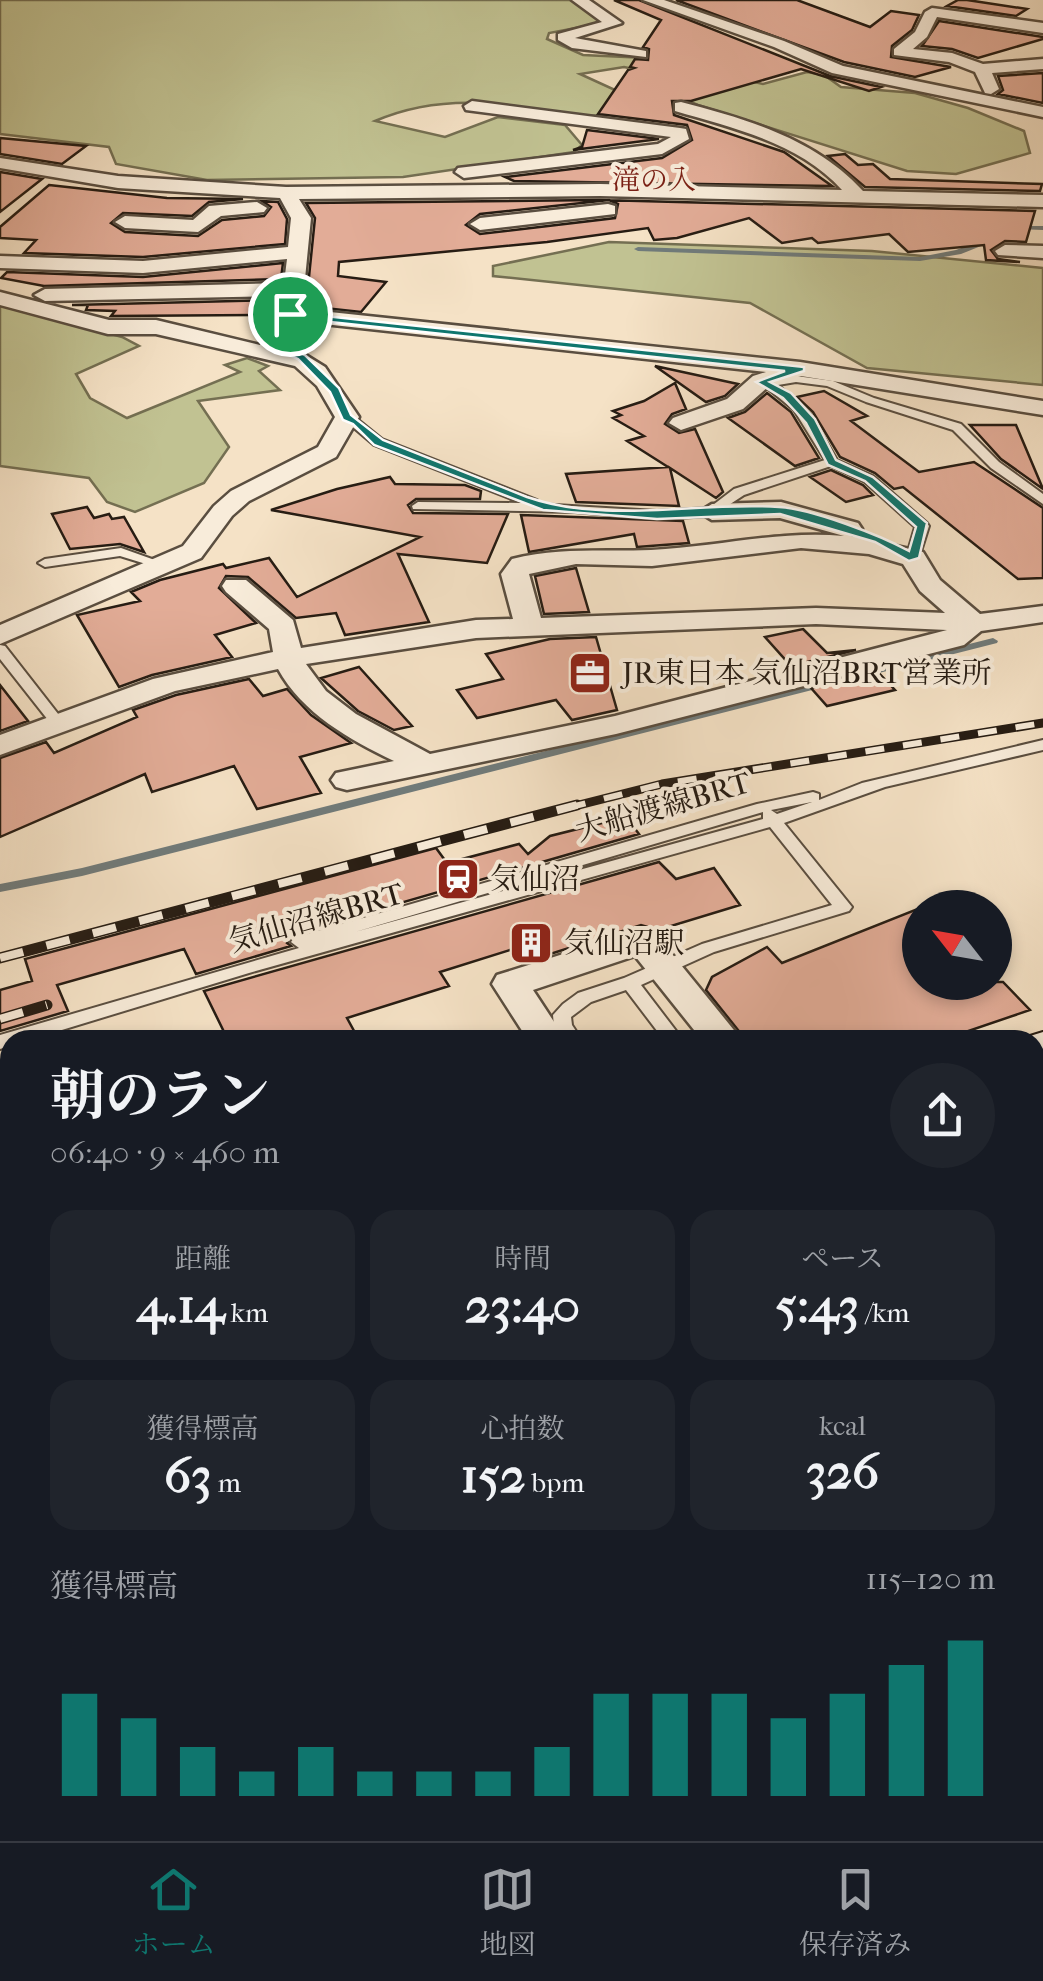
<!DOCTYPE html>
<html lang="ja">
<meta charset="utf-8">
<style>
:root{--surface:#171b24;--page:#20242c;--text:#f1f3f6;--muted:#9ea1a6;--line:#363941;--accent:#0f766e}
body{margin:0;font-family:"IM FELL French Canon","Noto Serif JP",serif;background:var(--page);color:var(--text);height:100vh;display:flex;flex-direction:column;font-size:38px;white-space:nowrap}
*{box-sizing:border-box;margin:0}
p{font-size:32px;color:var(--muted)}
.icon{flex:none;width:55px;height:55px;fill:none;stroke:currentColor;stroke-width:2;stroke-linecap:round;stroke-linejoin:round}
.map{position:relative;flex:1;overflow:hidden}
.details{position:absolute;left:0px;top:1030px;width:1045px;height:812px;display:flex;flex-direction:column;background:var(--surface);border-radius:30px 30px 0 0;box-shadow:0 5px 15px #0003}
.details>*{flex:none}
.needle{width:65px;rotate:301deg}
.tools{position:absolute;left:902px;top:890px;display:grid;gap:20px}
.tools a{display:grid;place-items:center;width:110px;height:110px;border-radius:50%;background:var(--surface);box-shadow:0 5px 15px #0003;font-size:50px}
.pin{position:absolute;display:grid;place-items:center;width:85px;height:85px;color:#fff;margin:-42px;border:5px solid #fff;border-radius:50%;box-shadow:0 2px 10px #0007}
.round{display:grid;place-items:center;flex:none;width:105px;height:105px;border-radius:52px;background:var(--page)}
.summary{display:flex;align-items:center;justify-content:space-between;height:170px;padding:0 50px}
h1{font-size:55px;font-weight:700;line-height:75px}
.figures{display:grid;grid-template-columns:repeat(3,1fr);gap:15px;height:170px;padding:10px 50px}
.figures div{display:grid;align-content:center;border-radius:25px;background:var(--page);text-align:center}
.figures b{font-size:50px;font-weight:700}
.figures small{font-size:28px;font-weight:400}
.figures p{font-size:28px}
.chart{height:280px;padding:20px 50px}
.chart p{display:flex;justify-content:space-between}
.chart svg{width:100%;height:180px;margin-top:10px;stroke:var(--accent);stroke-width:6}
.tabs{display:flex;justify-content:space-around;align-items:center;height:140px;border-top:2px solid var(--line);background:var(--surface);font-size:28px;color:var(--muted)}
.tabs a{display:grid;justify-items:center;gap:5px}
.tabs .current{color:var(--accent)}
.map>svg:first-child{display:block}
.green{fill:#c1c292;stroke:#746f52;stroke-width:2.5}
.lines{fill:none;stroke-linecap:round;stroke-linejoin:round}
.stream{fill:#707b7b;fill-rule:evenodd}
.building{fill:#e2ac97;stroke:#261c13;stroke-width:2.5;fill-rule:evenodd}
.lane-casing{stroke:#5a4e40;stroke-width:4}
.street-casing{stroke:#5a4e40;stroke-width:5}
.secondary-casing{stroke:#261c13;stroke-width:4}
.lane{fill:#f8ecda;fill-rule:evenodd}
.street{fill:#f8ecda;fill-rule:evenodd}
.secondary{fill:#f8ecda;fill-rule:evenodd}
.rail-far1-casing{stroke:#261c13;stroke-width:9}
.rail-casing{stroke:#261c13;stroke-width:11}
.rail-far1{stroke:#f8ecda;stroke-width:6;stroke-dasharray:19;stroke-linecap:butt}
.rail{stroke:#f8ecda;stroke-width:8;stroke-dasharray:24;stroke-linecap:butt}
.route{fill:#0f766e;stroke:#fff;stroke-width:2.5;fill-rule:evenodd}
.labels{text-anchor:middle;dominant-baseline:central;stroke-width:8;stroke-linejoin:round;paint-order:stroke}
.far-neighbourhood-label{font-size:28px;fill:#7a1f14;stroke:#f8ecda}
.poi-label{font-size:30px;fill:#261c13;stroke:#f8ecda;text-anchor:start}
.street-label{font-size:30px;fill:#261c13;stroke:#f8ecda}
</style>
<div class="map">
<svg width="1043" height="1841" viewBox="0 0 1043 1841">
<rect width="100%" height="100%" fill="#f5e2c6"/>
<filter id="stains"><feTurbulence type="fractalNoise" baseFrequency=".002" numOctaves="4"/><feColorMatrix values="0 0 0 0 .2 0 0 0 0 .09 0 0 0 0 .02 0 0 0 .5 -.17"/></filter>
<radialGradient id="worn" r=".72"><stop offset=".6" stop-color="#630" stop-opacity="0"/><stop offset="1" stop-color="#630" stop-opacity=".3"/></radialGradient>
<path class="green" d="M0,0H573L602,23L549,33L547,39L583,55L647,58L763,84L807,72L824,75L841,87L915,93L968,108L1024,131L1030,153L956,174L907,171L698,105L664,91L643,71L624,67L580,74L626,95L635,109C591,125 543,108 497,104C454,100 414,104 375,121L445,137L498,117L565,125L582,145L574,152L403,177L207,180L116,164L109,147L0,134Z
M609,242L872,251L1043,268V385L867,368L750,303L493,276V266Z
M0,304L122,337L139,346L76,374L90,398L127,418L240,372L225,365L247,358L268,366L259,371L280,390L198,401L229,447L204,483L135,512L107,502L89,478L0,466Z
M1035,1475L1043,1489V1717L1035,1762Z
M591,1832H1023V1833L1021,1841H588Z"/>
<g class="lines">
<path class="stream" d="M1017,226H1043V230L1015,229L1013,228Z
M988,238H991V242L961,254L920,261L638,251L634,249L638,247L920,257L956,250Z
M993,638L998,641L997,643L82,876L0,892V884L82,868Z"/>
</g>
<path class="building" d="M614,0H639L830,76L881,87L869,91L801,69L691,101H672L674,115L784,152L832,186L514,181L505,177L662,158L692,140L687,125L598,114L628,70L634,68L630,67L635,59L648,60L649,49L643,47L661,20Z
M676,0H797L870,27L891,11L919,15L912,30L892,46L891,57L951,67L915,77L844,62Z
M958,0H967L1027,9L1016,16L947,6Z
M939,21L1043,37V39L978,58L952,49L922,46Z
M1043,73V103L998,94L1003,90L998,76Z
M587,130L659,139L573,150L582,147Z
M0,138L86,146L62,164L0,154Z
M845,154L858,165L873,164L890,179L1042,184L1040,191L865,187L828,156Z
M0,172L42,179L0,212Z
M49,185L167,198L243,199L209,202L192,216L123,213L111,223L125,232L198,236L222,220L264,216L271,207L262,201L278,202L287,219L285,244L143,257L24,253L36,240L0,238V227Z
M600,200L1035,211L1026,242L1005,241L991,250L998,259L1020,262L986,260L984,245L908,252L889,234L818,243L812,238L782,243L749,218L677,238L654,240L648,228L547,242L339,262L338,276L386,282L361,312L306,306L315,218L306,203ZM609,200L618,204L615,218L480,234L466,225L480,214Z
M283,263L281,279L44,286L1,278L7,272L143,277Z
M278,300L276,307L264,306L262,315L111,316L115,311L86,310L88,305H72Z
M655,366L738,384L725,396L706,402Z
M675,383L686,409L672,414L665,424L679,433L695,429L723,492L716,498L670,468L679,506L576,502L566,474L668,467L627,441L644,436L613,418L621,415L613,411L644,401Z
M824,391L867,416L851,421L919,472L974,462L1043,508V578L1018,579L903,487L894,489L875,473L840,457L813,412L797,397Z
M767,393L791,412L819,458L795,466L728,418L745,412Z
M970,425H1016L1043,489L1001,459Z
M831,470L863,485L873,495L846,502L810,477Z
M390,477L395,484L465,485L481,491L480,499H416L408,505L413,513L508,514L487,563L398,554L429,622L345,635L336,613L296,618L248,577L226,576L219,588L256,623L215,635L232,657L152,675L119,687L77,615L140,601L131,592L160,580L223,564L226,568L269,558L297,597L420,537L271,510L337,489Z
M87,507L94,518L109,514L112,519L124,517L144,552L120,544L70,549L52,514Z
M521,515L683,521L689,543L637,547L634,534L529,552Z
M576,568L589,612L544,614L535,576Z
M803,629L827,653L856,650L791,666L765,637Z
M596,637L617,710L572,720L556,700L477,718L457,690L503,679L486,654L550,639Z
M359,667L412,726L394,730L358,711L321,678Z
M877,671L895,690L827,706L811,688Z
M249,679L263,696L287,689L311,715L351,743L300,757L321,793L257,809L234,766L152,792L145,774L0,837V758L46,742L54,753L137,717L133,710L176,695Z
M0,685L28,721L0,731Z
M626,817L639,834L293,934L287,943L291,946L196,974L184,949L57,985L68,1011L0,1031V990L32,981L25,959L436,848L447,863L519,844L528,854L550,836Z
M659,862L676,879L714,868L740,905L658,930L641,925L522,963L513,949L440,972L449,986L347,1018L359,1040H228L204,991Z
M920,908V982H1003L1030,1010L942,1040H746L706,990L712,977L767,947L782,963Z"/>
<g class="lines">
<g class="lane-casing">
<path id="lane" d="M796,376L833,381L874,398L961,424L999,462L1043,494V504L991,468L953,430L866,402L827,386L796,382L778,385L810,414L837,460L873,476L927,523L929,526L918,561L913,562L906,558L915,527L865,482L831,466L744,495L712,516L657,519L575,512L413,509L412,506L418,502L522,503L374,445L341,417L351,414L382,439L537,500L538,504L657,511L709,508L734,489L825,460L794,410L761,383Z
M121,548L166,564L159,568L120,556L45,567L38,563L45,559Z
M0,645L5,646L62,719L65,722L62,725H52L0,659Z
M1043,740V750L885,787L784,823L852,907L849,911L714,952L641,985L683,1040H664L626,990L591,1002L571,1017L572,1025L582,1040H563L554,1026L553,1015L563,1004L578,993L624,978L702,944L832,905L770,827L249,973L29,1040H10V1046L0,1049V1035L299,948L291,942L294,938L757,804L813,792L819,794V800L862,783ZM812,802L777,814L771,810ZM763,812V819L355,932Z
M1043,1214V1233L1035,1236V1217Z
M519,1832H547L543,1841H515Z"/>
</g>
<g class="street-casing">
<path id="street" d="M572,0H589L622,23L575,38L646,51V57L572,48L558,40V34L602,22Z
M643,0H664L784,41L843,66L1043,107V117L832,73L774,47Z
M932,8L1043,23V33L937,17L927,37L913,49L952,53L983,64L1043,59V69L992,73L999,89L991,94L985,93L975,72L949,62L894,55V49L915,32L925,12Z
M472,101L680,128L686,129L689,139L662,154L464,178L455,172L458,168L658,144L671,137L466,110L464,106Z
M681,102C747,119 816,139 863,191L1043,195V207L600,196L299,199L311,218L302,309L800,362L1043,401V415L801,376L769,386L743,409L681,430L669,423L673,418L727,399L753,376L766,372L296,321L283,341L325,367L359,417L336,457L249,501L232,516L201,558L0,644V625L183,546L214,506L231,491L318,447L335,417L317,386L295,366L156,334H108L0,305V292L109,320H156L260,345L279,314L282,296L45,301L34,295L45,289L284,283L287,259L143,273L0,268V256L143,261L288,247L291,218L280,198L118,188L0,168V158L118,176L286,187L600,184L842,190C800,143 733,128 675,111V103Z
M257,202L267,208L264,212L221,216L198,232L125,228L115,222L125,216L193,220L209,206Z
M608,204L615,206V214L480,230L470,224L480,218Z
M1005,245L1043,246V258L998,255L995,251Z
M781,502L858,523L862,529L851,536L923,552L940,580L980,614L1043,606V622L981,631L964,645L616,734L347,790L336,787L331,780L336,773L394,761C350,740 302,713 278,669L175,691L0,755V735L153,679L273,652L269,629L226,592L222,586L226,580H246L293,620L301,648L476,620L513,619L501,574L512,559C560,547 603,552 651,550C717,547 779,530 844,536L780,518L712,520L699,512L712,504ZM801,548L869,554L903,564L920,591L945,613L816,608L541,618L529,574L576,564L652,566ZM816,624L947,630L615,716L430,754L356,714L326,691L306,664L476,638Z
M642,929L655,933L742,1040H702L635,956L533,990L566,1040H528L492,984L497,975Z
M0,1541L10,1545V1647L0,1643Z
M17,1832H73L75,1841H19Z"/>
</g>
<g class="secondary-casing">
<path id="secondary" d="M1043,1032V1069L1035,1071V1040H1017Z
M10,1413V1469L0,1473V1417Z"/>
</g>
<use href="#lane" class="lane"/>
<use href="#street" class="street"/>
<use href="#secondary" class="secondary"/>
<g class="rail-far1-casing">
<path id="rail-far1" d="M567,808L662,784L1043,723"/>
</g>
<g class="rail-casing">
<path id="rail" d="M0,958L577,805
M0,1019L47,1005"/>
</g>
<use href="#rail-far1" class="rail-far1"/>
<use href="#rail" class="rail"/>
</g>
<path class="route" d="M287,312L804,367V371L770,382L791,393L815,419L836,460L873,477L927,523L919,558L909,561L875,542L780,514L657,519L543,510L374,445L353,424L343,420L330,392L298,359L265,344ZM293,318L785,371L756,382L783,398L806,423L828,465L865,481L916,527L909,551C880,535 812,509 779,507C696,501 608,525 527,497L383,440L351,415L339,388L305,355L276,342Z"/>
<defs>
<g id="office-square" transform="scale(2.25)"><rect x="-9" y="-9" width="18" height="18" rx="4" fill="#8f2418" stroke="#f8ecda"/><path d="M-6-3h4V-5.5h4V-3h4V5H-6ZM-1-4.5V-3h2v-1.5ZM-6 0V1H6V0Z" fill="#fff"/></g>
<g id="station-square" transform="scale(2.25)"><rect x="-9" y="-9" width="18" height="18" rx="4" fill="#8f2418" stroke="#f8ecda"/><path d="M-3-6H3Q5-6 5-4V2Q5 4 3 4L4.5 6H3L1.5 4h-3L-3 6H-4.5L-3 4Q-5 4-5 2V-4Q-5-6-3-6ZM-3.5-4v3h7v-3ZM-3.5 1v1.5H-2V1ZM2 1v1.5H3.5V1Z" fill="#fff"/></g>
<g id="building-square" transform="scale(2.25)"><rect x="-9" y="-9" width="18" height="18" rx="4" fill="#8f2418" stroke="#f8ecda"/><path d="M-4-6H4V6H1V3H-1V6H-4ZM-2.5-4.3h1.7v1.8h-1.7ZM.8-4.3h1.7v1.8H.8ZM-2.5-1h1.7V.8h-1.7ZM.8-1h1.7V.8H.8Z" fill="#fff"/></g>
</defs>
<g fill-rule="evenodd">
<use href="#office-square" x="590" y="673"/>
<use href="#station-square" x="458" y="879"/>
<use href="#building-square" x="531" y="943"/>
</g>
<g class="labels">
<g class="far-neighbourhood-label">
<text x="654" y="179">滝の入</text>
</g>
<g class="poi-label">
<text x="622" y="673">JR東日本 気仙沼BRT営業所</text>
<text x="490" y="879">気仙沼</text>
<text x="564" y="943">気仙沼駅</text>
</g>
<g class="street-label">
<text transform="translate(663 807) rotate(-16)">大船渡線BRT</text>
<text transform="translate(316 918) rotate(-16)">気仙沼線BRT</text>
</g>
</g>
<rect width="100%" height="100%" filter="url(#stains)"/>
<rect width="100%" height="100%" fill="url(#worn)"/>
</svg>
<div class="tools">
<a><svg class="needle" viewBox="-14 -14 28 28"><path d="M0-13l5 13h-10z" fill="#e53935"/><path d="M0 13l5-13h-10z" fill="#9ea1a6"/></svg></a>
</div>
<div class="pin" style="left:290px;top:314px;background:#1e9e55"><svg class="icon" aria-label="arrive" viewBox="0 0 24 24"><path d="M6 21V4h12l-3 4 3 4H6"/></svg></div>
<section class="details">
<div class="summary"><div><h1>朝のラン</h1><p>06:40 · 9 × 460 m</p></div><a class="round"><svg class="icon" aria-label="share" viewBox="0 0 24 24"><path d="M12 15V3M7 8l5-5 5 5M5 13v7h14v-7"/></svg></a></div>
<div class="figures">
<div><p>距離</p><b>4.14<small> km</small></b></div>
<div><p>時間</p><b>23:40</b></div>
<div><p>ペース</p><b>5:43<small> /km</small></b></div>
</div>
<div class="figures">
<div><p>獲得標高</p><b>63<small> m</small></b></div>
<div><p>心拍数</p><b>152<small> bpm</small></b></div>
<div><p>kcal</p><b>326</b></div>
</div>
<div class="chart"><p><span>獲得標高</span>115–120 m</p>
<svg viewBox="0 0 160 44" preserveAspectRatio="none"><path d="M5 44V19M15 44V25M25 44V32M35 44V38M45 44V32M55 44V38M65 44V38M75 44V38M85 44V32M95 44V19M105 44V19M115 44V19M125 44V25M135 44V19M145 44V12M155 44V6"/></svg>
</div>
</section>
</div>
<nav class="tabs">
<a class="current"><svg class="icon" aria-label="home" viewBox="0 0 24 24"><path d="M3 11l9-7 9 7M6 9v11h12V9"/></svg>ホーム</a>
<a><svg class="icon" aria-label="map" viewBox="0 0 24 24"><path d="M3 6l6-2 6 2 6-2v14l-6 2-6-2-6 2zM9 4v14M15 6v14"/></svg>地図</a>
<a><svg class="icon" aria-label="saved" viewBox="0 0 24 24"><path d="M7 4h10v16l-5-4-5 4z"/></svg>保存済み</a>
</nav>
